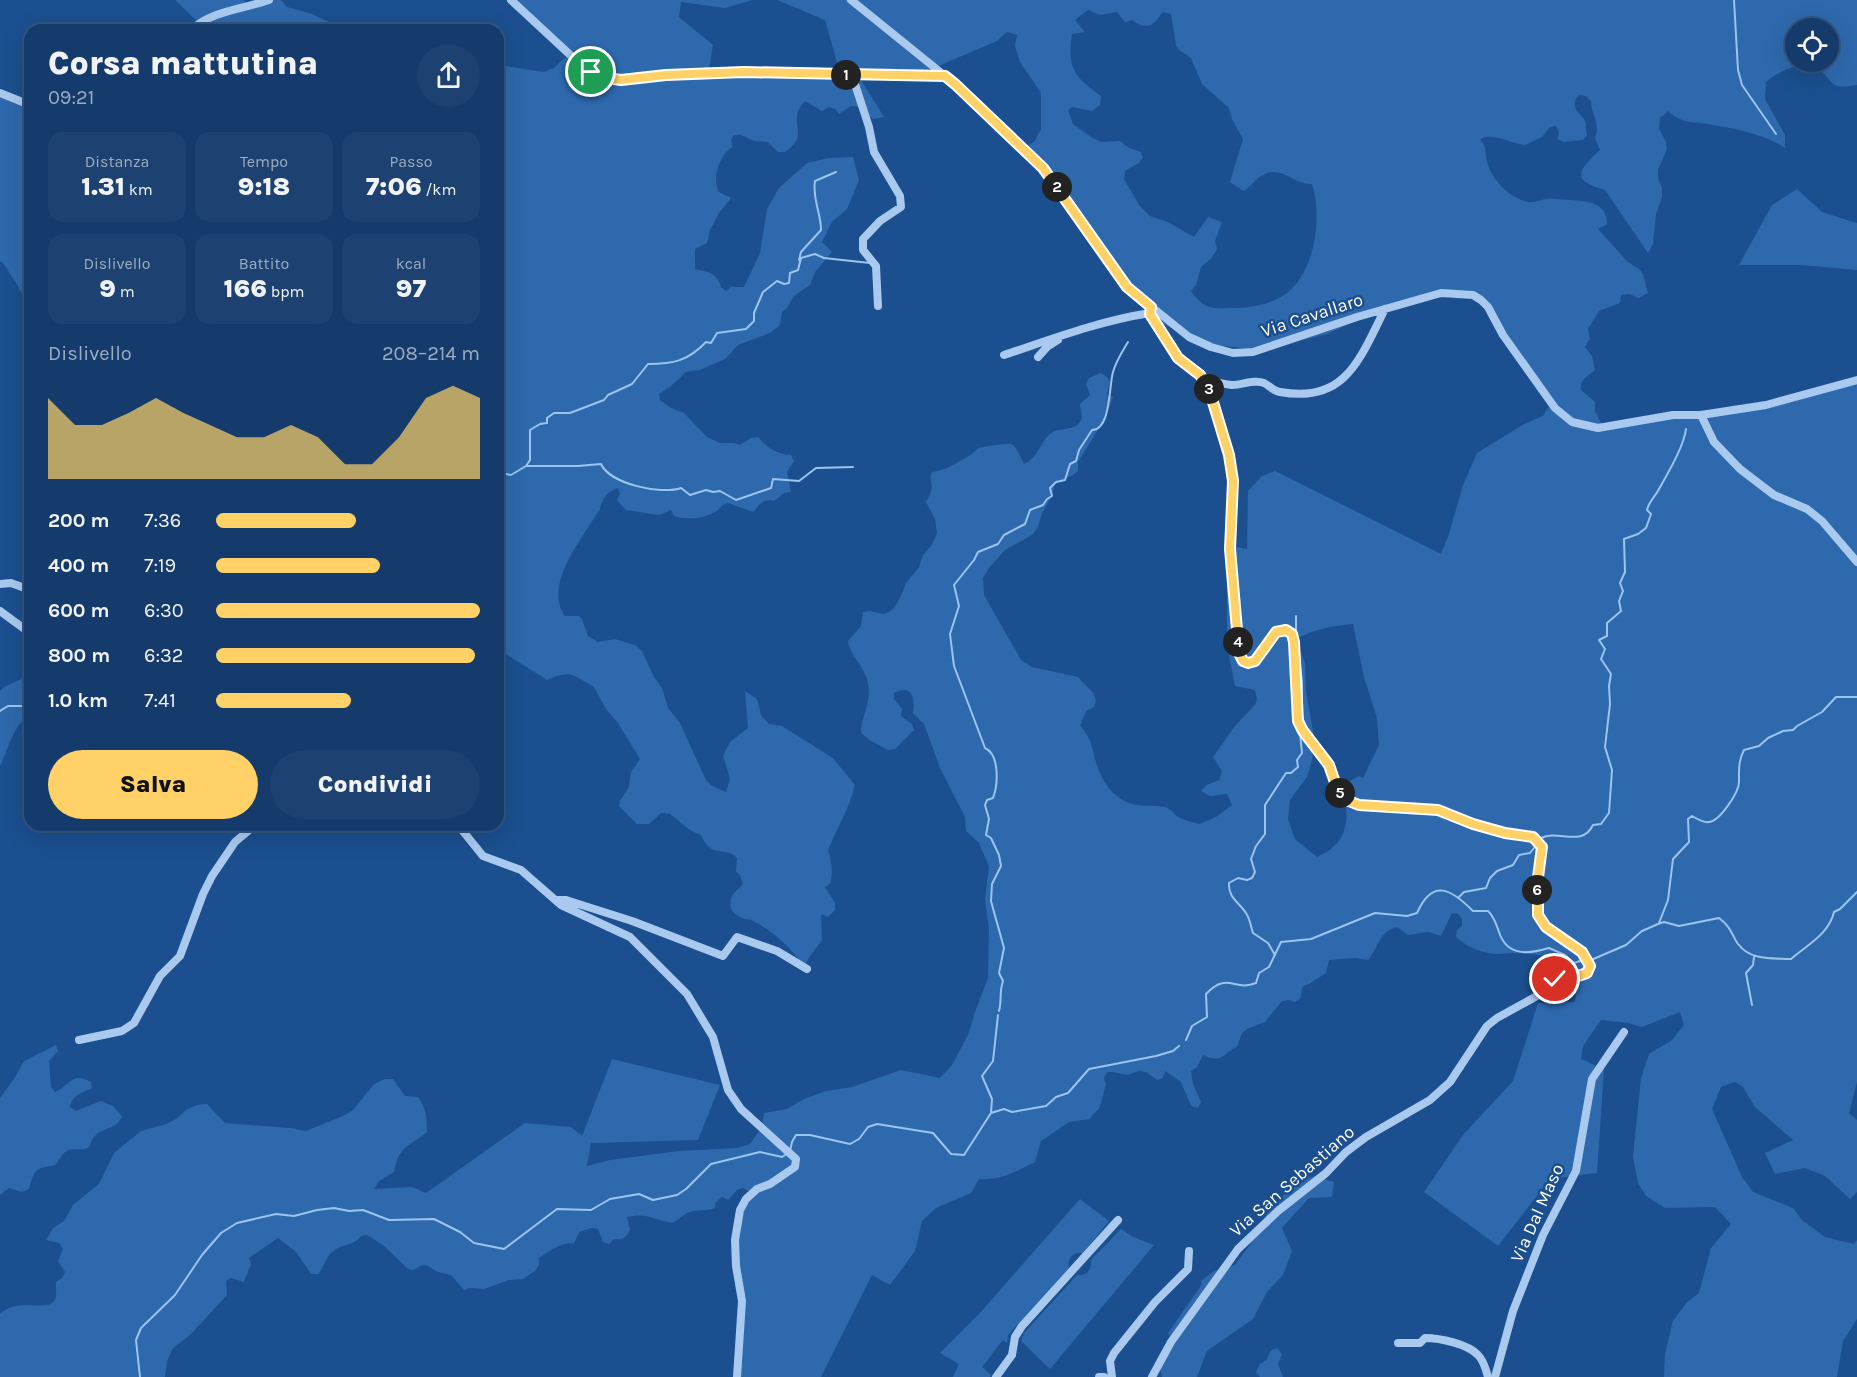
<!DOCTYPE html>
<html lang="it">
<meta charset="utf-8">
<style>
:root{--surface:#143b6b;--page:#1d4271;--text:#f1f3f6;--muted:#9dadc1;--line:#33557e;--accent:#ffd166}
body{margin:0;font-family:Karla,sans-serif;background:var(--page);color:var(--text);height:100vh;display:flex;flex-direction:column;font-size:22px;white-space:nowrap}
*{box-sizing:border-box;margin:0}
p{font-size:20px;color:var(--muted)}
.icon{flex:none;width:33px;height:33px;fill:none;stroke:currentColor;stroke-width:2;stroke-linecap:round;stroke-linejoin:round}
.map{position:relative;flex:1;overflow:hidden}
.panel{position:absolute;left:24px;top:24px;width:480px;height:807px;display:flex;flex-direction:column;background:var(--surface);border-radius:18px;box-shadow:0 6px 24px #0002,0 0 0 2px var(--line)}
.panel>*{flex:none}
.controls{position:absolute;left:1785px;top:18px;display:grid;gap:12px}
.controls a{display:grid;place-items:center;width:54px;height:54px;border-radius:50%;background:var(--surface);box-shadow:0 6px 24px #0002,0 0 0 2px var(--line);font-size:30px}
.pin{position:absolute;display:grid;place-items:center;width:51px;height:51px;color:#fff;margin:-26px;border:3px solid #fff;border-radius:50%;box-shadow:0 2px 6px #0007}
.km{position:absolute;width:30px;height:30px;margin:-15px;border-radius:50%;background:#222;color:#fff;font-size:16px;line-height:30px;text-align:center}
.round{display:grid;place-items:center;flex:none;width:63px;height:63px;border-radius:32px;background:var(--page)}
.overview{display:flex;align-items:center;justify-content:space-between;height:102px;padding:0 24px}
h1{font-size:33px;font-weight:800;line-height:45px}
.metrics{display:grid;grid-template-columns:repeat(3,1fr);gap:9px;height:102px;padding:6px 24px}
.metrics div{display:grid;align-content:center;border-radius:15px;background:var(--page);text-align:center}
.metrics b{font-size:26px;font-weight:800}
.metrics small{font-size:16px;font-weight:400}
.metrics p{font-size:16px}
.chart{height:168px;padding:12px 24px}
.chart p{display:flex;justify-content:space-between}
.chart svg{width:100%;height:108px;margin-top:6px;fill:var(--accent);opacity:.7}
.action{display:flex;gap:12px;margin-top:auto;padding:12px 24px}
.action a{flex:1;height:69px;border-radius:36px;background:var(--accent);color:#111;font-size:24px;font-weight:800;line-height:69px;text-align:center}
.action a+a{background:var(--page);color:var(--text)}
ul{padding:0 24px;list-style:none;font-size:20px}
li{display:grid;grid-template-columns:96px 72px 1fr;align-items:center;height:45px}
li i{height:15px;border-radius:8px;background:var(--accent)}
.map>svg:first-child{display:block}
.green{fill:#2e69ad;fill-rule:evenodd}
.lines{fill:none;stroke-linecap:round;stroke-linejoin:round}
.stream{stroke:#9cc4f0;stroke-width:2}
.minor{stroke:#a9c9ee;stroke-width:8}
.route-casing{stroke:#fff;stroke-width:12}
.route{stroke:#ffd166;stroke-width:8}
.labels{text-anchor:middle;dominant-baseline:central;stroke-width:5;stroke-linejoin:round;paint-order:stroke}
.street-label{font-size:18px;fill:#fff;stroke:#1b4f8f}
</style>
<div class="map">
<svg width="1857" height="1377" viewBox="0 0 1857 1377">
<rect width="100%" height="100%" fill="#1b4f8f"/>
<path class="green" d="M175,0H244L248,8L272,0H281L287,7L312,14L346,30H192L198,22Z
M510,0H753L725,8L681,2L679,17L713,45L709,70L840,73L825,20L777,0H1857V85C1825,91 1836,79 1817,69C1800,60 1779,71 1766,82L1765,99L1785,135V148C1764,134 1737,129 1713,125C1694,121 1683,125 1668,111L1660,118L1659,128L1666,142L1667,149L1658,170V178L1662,188V197L1656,214L1653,244L1648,253L1605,190C1570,181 1578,170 1600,150L1595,138C1601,125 1591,114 1591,101L1586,96L1579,95L1575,100C1573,115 1584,113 1586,124C1586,127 1586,131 1587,135L1583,140L1564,142L1558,139L1559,132L1556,126L1550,127L1542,137L1525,145C1509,144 1496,132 1480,139C1487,146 1485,156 1488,165C1494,182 1510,198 1528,202C1534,203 1540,200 1546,199C1554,198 1562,200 1570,200C1587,201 1607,202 1607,224L1598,229L1628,262L1639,269L1643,274L1648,293L1639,298L1629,294L1621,295L1620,303L1599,311L1588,329L1590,339L1585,347L1592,356L1595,370C1588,376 1579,380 1581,390L1595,402V411L1605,431L1672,415L1730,411L1857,382V1082L1849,1113L1857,1120V1192L1850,1199L1825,1176L1805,1168L1775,1174L1765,1153L1793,1140L1755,1107L1743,1087L1735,1082L1721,1087L1712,1109L1742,1177L1753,1192L1793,1208L1802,1220L1825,1237L1854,1244L1857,1240V1319L1843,1341L1837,1377H1664L1665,1353L1673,1321L1687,1302L1699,1293L1711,1248L1731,1224L1715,1207L1665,1208L1646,1196L1638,1183L1633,1157L1641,1078L1649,1054L1672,1040L1684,1025L1680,1012L1642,1027L1628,1023L1601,1020L1583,1046L1581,1059L1604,1069L1597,1173L1550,1179L1498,1246L1424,1192L1463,1135L1513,1081L1538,1003L1575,1002L1579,974C1565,956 1535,954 1513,953C1505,953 1497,955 1489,953C1476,951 1465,945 1456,937L1457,930L1462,926V919L1458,914L1452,913L1441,936L1428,932L1408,935L1397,927C1378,932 1379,948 1368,960L1355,958L1329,960L1326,973L1309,984L1303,986L1300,999L1295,1002L1289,1000L1282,1001L1265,1022L1247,1029L1242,1033L1237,1047C1221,1054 1224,1064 1203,1055L1197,1067L1191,1071L1193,1084L1201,1102L1198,1108L1191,1106L1181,1082L1165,1071L1163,1078L1157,1080L1146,1072L1139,1071L1127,1075L1113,1072H1107L1104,1078L1106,1085C1103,1092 1103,1100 1100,1106C1098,1112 1093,1112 1090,1119L1069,1122L1041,1141L1035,1162C1018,1171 999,1181 979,1179L971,1193L936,1208L922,1221L915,1251L890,1285L872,1275L821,1377H734L742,1307L736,1217L754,1194L743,1188L737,1190L728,1200L722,1197L716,1202L715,1208C707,1211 702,1210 694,1211C685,1212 680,1219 672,1223C657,1220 644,1212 627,1217L630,1230C626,1238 623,1240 614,1239L609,1244L603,1242L598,1229L592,1228L579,1232L574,1244C564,1240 548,1252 539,1258V1265L535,1271L523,1279L509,1280L484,1289L470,1288L464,1290L451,1275L438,1272L426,1265L420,1266L414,1270L408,1269L384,1246L367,1235L361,1236C354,1246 344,1243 335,1250C326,1255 325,1267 318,1274H311L296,1252L278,1238L249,1258L251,1264L244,1282L231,1278L226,1281L227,1295L191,1334L172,1349L167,1362L165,1377H0V1314C17,1297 46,1312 54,1301C58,1296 55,1288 56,1282L62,1278L65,1272L58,1261L63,1249L59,1243L46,1240L53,1228L64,1221L73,1205L99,1184L114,1153L141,1131L166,1124L176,1119L186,1110L197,1105L207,1104L225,1123L290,1128L306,1131L343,1116L353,1110L374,1084L385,1079H393L405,1096L418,1097C426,1108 427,1118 427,1132C409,1147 399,1145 394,1172L379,1181L374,1189L412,1187L426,1193L525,1123L571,1127L582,1136L612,1059L720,1085L698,1140L591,1143L587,1166L610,1160L679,1151L737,1148L750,1144L762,1127L764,1113L787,1109L804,1099L826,1091L852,1087L901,1070L940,1078L952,1065L968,1035L975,1012L988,978L989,929L985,900L989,866L979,843L966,831L965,817L940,768L924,724L913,713C915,699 913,683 894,693V699L902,709L901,716L912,724L914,730L895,749L888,750L871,741L861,733C861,714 872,705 868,683C865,667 850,656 848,641L861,626L863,612L870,611L883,614L889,612L894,608L901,596L906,583L919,567L923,555L932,545L937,533L935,519L926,502C931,493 934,488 930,478L932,472C944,471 957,463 967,457C972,455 975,450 979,448C981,447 1009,443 1011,444C1018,447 1020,458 1024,464C1039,458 1040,440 1053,432C1061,428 1075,430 1080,422C1084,417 1080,410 1080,404L1090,395L1086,384L1089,378L1101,373L1107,377L1110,382L1107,395L1113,397L1104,420L1078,462V471L1073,475L1055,484L1051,498L1042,513L1038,527L1032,535L1005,550L989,568L983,578L984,595L1021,660L1032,667L1078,677L1093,693L1096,700L1094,707L1086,711L1080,726C1093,738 1092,753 1098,768C1104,785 1118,803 1138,805C1146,806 1156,805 1165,807C1170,808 1173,813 1177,816C1183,820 1191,822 1199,824L1216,817L1232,805L1227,794L1210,796L1201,791L1207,785L1219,780L1222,771L1213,757L1235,726L1255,705L1257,699L1255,690L1235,686L1227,646V545L1247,549L1248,491L1262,476L1275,471L1441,554L1449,534L1463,485L1477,453L1524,424L1543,416L1550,404L1486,305L1476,297L1449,294L1394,304L1327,334L1261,350L1205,344L1165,325L1121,282L1061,193L1020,150L1034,142L1041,129V93L1020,62L1015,46L1017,35L1007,32L997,41L936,67L942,74L859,77L884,117L873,119L858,107L851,106L839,114L835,109L829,107L822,111L805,101C785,122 812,135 785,152H778L768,142L754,141L741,135H734L731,140L733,146C720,156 711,176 719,192L731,198L719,213L710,230L707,243L695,249V269C705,272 714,271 719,282C724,291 717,284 726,291L731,287H744L760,253L767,209L779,188L807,163L829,158L853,157L859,180L847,209L832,222L822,242L832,252L815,272L810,285L794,296L787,308L782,312L780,325L770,333L738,345L725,359L700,370L686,372L671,386L659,394L660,400L671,408L684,413L707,437L720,443H734L740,445L751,438L758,437C768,448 776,454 791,455L794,461L787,472L791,492L784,493L774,501C762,498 760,505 753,512L728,503L722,505C715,518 687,521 674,516L671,510L659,515L626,510L617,500L620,494L618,488C608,491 602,498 600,509C584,536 542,585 565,616H579L582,619L588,636L598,642L615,639L635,645L642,651L654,677L662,688L668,708L680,723L706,780L712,786L726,792L730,778L723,756L730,742L748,728L745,691L757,699L761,715L769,724L782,726L833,758L855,785C849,810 837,827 828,851C832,862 833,873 830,884L825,887L835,903V910L828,917L821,914L822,940L808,959L804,968C796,951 770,929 753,921C748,918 744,920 740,917C736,915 731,911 731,907C728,895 737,891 743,884L740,875L736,872L737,858C723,844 713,861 701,835C687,830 681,822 670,814L661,813L649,824H637L619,806L620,801L629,787L631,772L640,759L618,723L606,709L594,687L577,677L569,674L556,676L547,680L506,654L498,615V65L544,72L554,68L571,52ZM1088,10L1100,15L1117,12L1125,22L1132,20C1149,32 1154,24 1163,12L1171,14L1176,45L1179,50L1191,58L1202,84L1229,108L1232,119L1243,139L1230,182L1244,191C1251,186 1259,175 1267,173C1283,168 1294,184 1312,184C1323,216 1315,275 1284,295C1268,305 1253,307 1235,308C1213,308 1205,311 1191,291L1196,285L1201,267L1211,259L1217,249L1215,241L1222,222L1208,217L1194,237L1168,222L1150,216L1139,205L1124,179L1125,171L1139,163L1143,158L1141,152L1129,148L1120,141L1101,142L1091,137L1073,124L1068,110L1072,107L1092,111L1100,105L1101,96C1074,77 1067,68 1072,34L1085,32L1075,20ZM1796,28H1828V62H1796ZM1353,624L1364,677L1377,718L1379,745L1363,778L1359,776L1343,785C1349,817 1351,842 1317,857L1295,839L1288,819L1290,800L1307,777L1312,760L1314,737L1306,691L1305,663L1296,639C1315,629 1332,626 1353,624Z
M0,93L30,104V308C24,297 19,287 12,277C7,270 7,266 0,261Z
M1797,189L1822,212L1857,223V270L1801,265H1739L1772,205Z
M24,678H30V716C12,725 9,749 0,766V691L4,687Z
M56,1045L58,1051L49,1061L51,1087L55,1092C71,1085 71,1071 91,1082L92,1088C82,1093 72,1095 70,1107L76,1111L101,1101L113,1106L122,1116C115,1134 97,1123 89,1147C82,1151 76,1148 69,1150C62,1152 60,1160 55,1165C35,1169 35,1168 29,1189L22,1192L9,1188L0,1195V1098L14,1079L24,1061Z
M1315,1176L1334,1182L1332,1197L1309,1198L1282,1228L1292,1251L1283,1275L1267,1292L1253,1319L1207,1351L1197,1377H1162L1160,1368L1173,1343L1168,1333L1202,1284L1201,1281L1214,1271L1235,1265L1251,1243L1270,1208L1297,1182Z
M1080,1199L1109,1221L1083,1253C1073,1252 1067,1258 1069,1268L1008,1335L1007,1343L1003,1340L982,1367L991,1375L990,1377H953L959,1364L940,1353L979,1314Z
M1121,1229L1133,1237L1154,1245L1050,1369L1021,1341L1024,1333L1077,1275C1087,1276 1092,1270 1091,1260Z
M1277,1348L1282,1354L1278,1364L1283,1377H1260L1256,1372L1260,1364L1267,1360L1270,1351Z"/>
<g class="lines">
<path class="stream" d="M1734,0L1738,70L1742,85L1776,134
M799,260L801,252L821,230C821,213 812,198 815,181L836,172
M526,466H578L601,464C610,484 661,495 681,488L690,495L706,490L713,492L720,491L736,500L771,488L773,479L799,481L816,468L853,467
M498,469L506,474L511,475L526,466L530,460V430L540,424L547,423V418L554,413H570L604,400L608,395L632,384L648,364C673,364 688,361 706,342L711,343L717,333L746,329L754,321V313L763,292L777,281L784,284L789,283L790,273L798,270L801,258L815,254L824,258L870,263
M1296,634V616
M1298,649L1302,681V715
M0,711L8,706H30
M1542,843L1541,838C1558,829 1582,848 1593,825L1601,824L1609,813L1612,770L1605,747L1610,704L1609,686L1611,674L1601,659L1605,649L1599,640L1607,636V623L1621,611L1619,601L1623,591L1620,583L1625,572L1624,539L1638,534L1646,528L1651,514L1647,510C1649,501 1655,497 1659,489C1668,473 1684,446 1686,429
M1459,897L1464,892L1486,888L1490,878L1497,871L1513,865L1519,855L1530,853L1534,848
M1659,923L1668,900L1673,859L1689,842L1688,819L1692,816C1697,819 1704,823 1709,822C1720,821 1739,792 1739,782C1739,771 1738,761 1744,750L1759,746L1768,738L1783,731L1793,730L1797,726L1822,712L1836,697H1857
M1275,955L1268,943L1253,933C1251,927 1250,919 1246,913C1239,902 1228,898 1229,883L1238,878L1247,880L1252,878L1255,872L1251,859L1256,846L1265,834V805L1286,773H1291L1298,767L1297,760L1302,753L1300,733
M1591,960L1626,945L1642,931L1658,924L1664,922L1679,926L1719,918C1732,928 1730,932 1738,944C1751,961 1772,958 1791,959C1807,945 1829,934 1834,912L1840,909L1857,892
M1752,1005L1746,973L1753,965L1754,957
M999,1011C1002,1000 999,992 1003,981L999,973L1004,948L991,901L992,884L1001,866L999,855L991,838L986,835L989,819L985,805L987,800L993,798C998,785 1000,755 985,748L954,666L950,634L959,606L954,585L974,560L978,552L998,544L1004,535L1025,524L1030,510L1043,505L1047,499L1052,496L1050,488L1056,482L1065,480L1070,464L1076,461L1079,450L1092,430C1111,430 1109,385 1113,372C1116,361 1122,352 1128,342
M1186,1040L1192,1026L1207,1017L1206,994C1228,971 1234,992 1256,983L1259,973L1269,967L1281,942L1311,939L1375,913L1407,916L1417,913C1433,877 1452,890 1473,911H1488C1495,918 1496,924 1499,932C1507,957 1529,954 1549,948L1565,955L1574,963L1583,960
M991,1113L992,1099L982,1076L993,1061L998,1015
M790,1151L792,1142L796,1135H810L850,1144L859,1139L868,1127L877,1124L933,1133L951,1154L964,1155L991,1113L1004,1109L1012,1112L1046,1106L1056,1097L1068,1093L1089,1069L1156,1056L1173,1051L1179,1046
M140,1377L136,1340L141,1328L175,1295L202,1255L221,1233L237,1223L276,1214L294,1216L317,1210L334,1208L349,1211L363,1210L389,1220L434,1219L460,1232L474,1243L504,1249L557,1209L591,1210L610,1199L639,1194L653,1200L677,1195L686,1189L711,1164L760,1152L782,1157L785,1155"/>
<path class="minor" d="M511,0L580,64L591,72L607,78L621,80L666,75L744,72L944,76
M851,0L955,84L1043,168L1127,287L1189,337L1211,347L1233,353L1253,352L1357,317L1441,293L1473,295L1481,300L1488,307L1503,335L1555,408L1572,422L1598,428L1673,415H1701L1766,405L1857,380
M191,30C211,11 243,9 269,0
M852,75L869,127L874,152L900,196L901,207L880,221L863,239V250L876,266L878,306
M0,93L30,105
M1151,307L1150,313L1178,358L1200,375L1210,389L1229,455L1233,481L1230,549L1239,653L1243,661L1248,663L1255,661L1276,632L1286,630L1292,634L1294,642L1298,721L1303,731L1329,764L1338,791L1349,801L1359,805L1439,810L1473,824L1505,833L1533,837L1542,847L1537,901L1538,915L1546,927L1582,952L1590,966L1587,973L1578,976L1561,974L1555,979V986L1497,1018L1487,1026L1450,1082L1430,1100L1366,1137L1346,1152L1326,1173L1278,1211L1238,1249L1171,1342L1152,1377
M1004,355C1052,339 1099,321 1150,313
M1038,357L1047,347L1058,340
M1204,381C1215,381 1222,384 1232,385C1242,385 1254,379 1264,383C1270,386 1273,391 1280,392C1346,404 1360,358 1385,309
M1701,415L1714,442L1740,469L1774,495L1807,509L1822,521L1857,562
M0,584L11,583L30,590
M0,611L30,633
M458,825L483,856L521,870L561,905L630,937L687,994L713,1037L728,1090L741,1109L796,1159L795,1167L770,1184L757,1189L746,1199L740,1210L735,1240L736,1266L742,1301L737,1377
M556,900H566L632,921L723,956L737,937L777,951L807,969
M79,1040L122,1031L134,1023L160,976L180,956L203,894L212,876L235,842L255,825
M1398,1343H1420L1425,1338C1440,1338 1468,1344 1478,1355C1484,1361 1486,1370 1488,1377
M996,1377L1012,1355L1015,1337L1022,1326L1118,1220
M1099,1377H1104
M1112,1377L1110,1361L1114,1353L1155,1302L1188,1269L1189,1251
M1495,1377L1513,1311L1543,1235L1576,1171L1592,1079L1624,1032"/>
</g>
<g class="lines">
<g class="route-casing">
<path id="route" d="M591,72L607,78L621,80L666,75L744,72L945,76L955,84L1043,168L1127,287L1151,307L1150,314L1178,358L1200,375L1209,389L1229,455L1233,481L1230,549L1239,653L1243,661L1248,663L1255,661L1276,632L1286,630L1292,634L1294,642L1298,721L1303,731L1329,765L1338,791L1349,801L1359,805L1438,810L1473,824L1505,833L1533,837L1542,847L1538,877V915L1546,927L1582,952L1590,966L1587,973L1578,976L1561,974L1555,979"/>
</g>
<use href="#route" class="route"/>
</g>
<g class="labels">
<g class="street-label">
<text transform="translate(1312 315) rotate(-18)">Via Cavallaro</text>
<text transform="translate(1292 1181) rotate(-41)">Via San Sebastiano</text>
<text transform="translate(1537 1213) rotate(-66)">Via Dal Maso</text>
</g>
</g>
</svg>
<div class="controls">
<a><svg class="icon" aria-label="locate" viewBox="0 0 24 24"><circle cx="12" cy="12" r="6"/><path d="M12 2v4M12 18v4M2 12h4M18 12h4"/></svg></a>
</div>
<div class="pin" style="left:591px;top:72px;background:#1e9e55"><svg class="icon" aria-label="arrive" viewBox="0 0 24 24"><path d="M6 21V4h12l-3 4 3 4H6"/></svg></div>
<div class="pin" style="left:1555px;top:979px;background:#d93025"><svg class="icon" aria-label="check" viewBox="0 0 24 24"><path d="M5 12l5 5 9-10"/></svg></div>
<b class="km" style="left:846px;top:75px">1</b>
<b class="km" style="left:1057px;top:187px">2</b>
<b class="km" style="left:1209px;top:389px">3</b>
<b class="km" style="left:1238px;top:642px">4</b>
<b class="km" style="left:1340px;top:793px">5</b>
<b class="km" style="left:1537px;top:890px">6</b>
<section class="panel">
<div class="overview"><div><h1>Corsa mattutina</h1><p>09:21</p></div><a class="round"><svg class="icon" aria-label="share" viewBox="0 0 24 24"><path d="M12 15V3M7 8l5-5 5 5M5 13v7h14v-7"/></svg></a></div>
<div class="metrics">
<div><p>Distanza</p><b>1.31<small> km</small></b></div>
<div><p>Tempo</p><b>9:18</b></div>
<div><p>Passo</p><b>7:06<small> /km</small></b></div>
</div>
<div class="metrics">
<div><p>Dislivello</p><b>9<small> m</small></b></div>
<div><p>Battito</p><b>166<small> bpm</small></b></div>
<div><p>kcal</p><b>97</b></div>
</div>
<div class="chart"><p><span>Dislivello</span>208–214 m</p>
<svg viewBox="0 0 160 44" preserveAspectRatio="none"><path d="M0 44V11L10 22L20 22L30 17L40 11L50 17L60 22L70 27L80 27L90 22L100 27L110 38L120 38L130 27L140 11L150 6L160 11V44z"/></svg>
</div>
<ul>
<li><b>200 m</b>7:36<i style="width:53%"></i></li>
<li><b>400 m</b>7:19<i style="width:62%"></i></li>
<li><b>600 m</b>6:30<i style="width:100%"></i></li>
<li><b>800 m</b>6:32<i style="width:98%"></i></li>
<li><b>1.0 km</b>7:41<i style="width:51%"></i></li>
</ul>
<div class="action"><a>Salva</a><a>Condividi</a></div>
</section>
</div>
